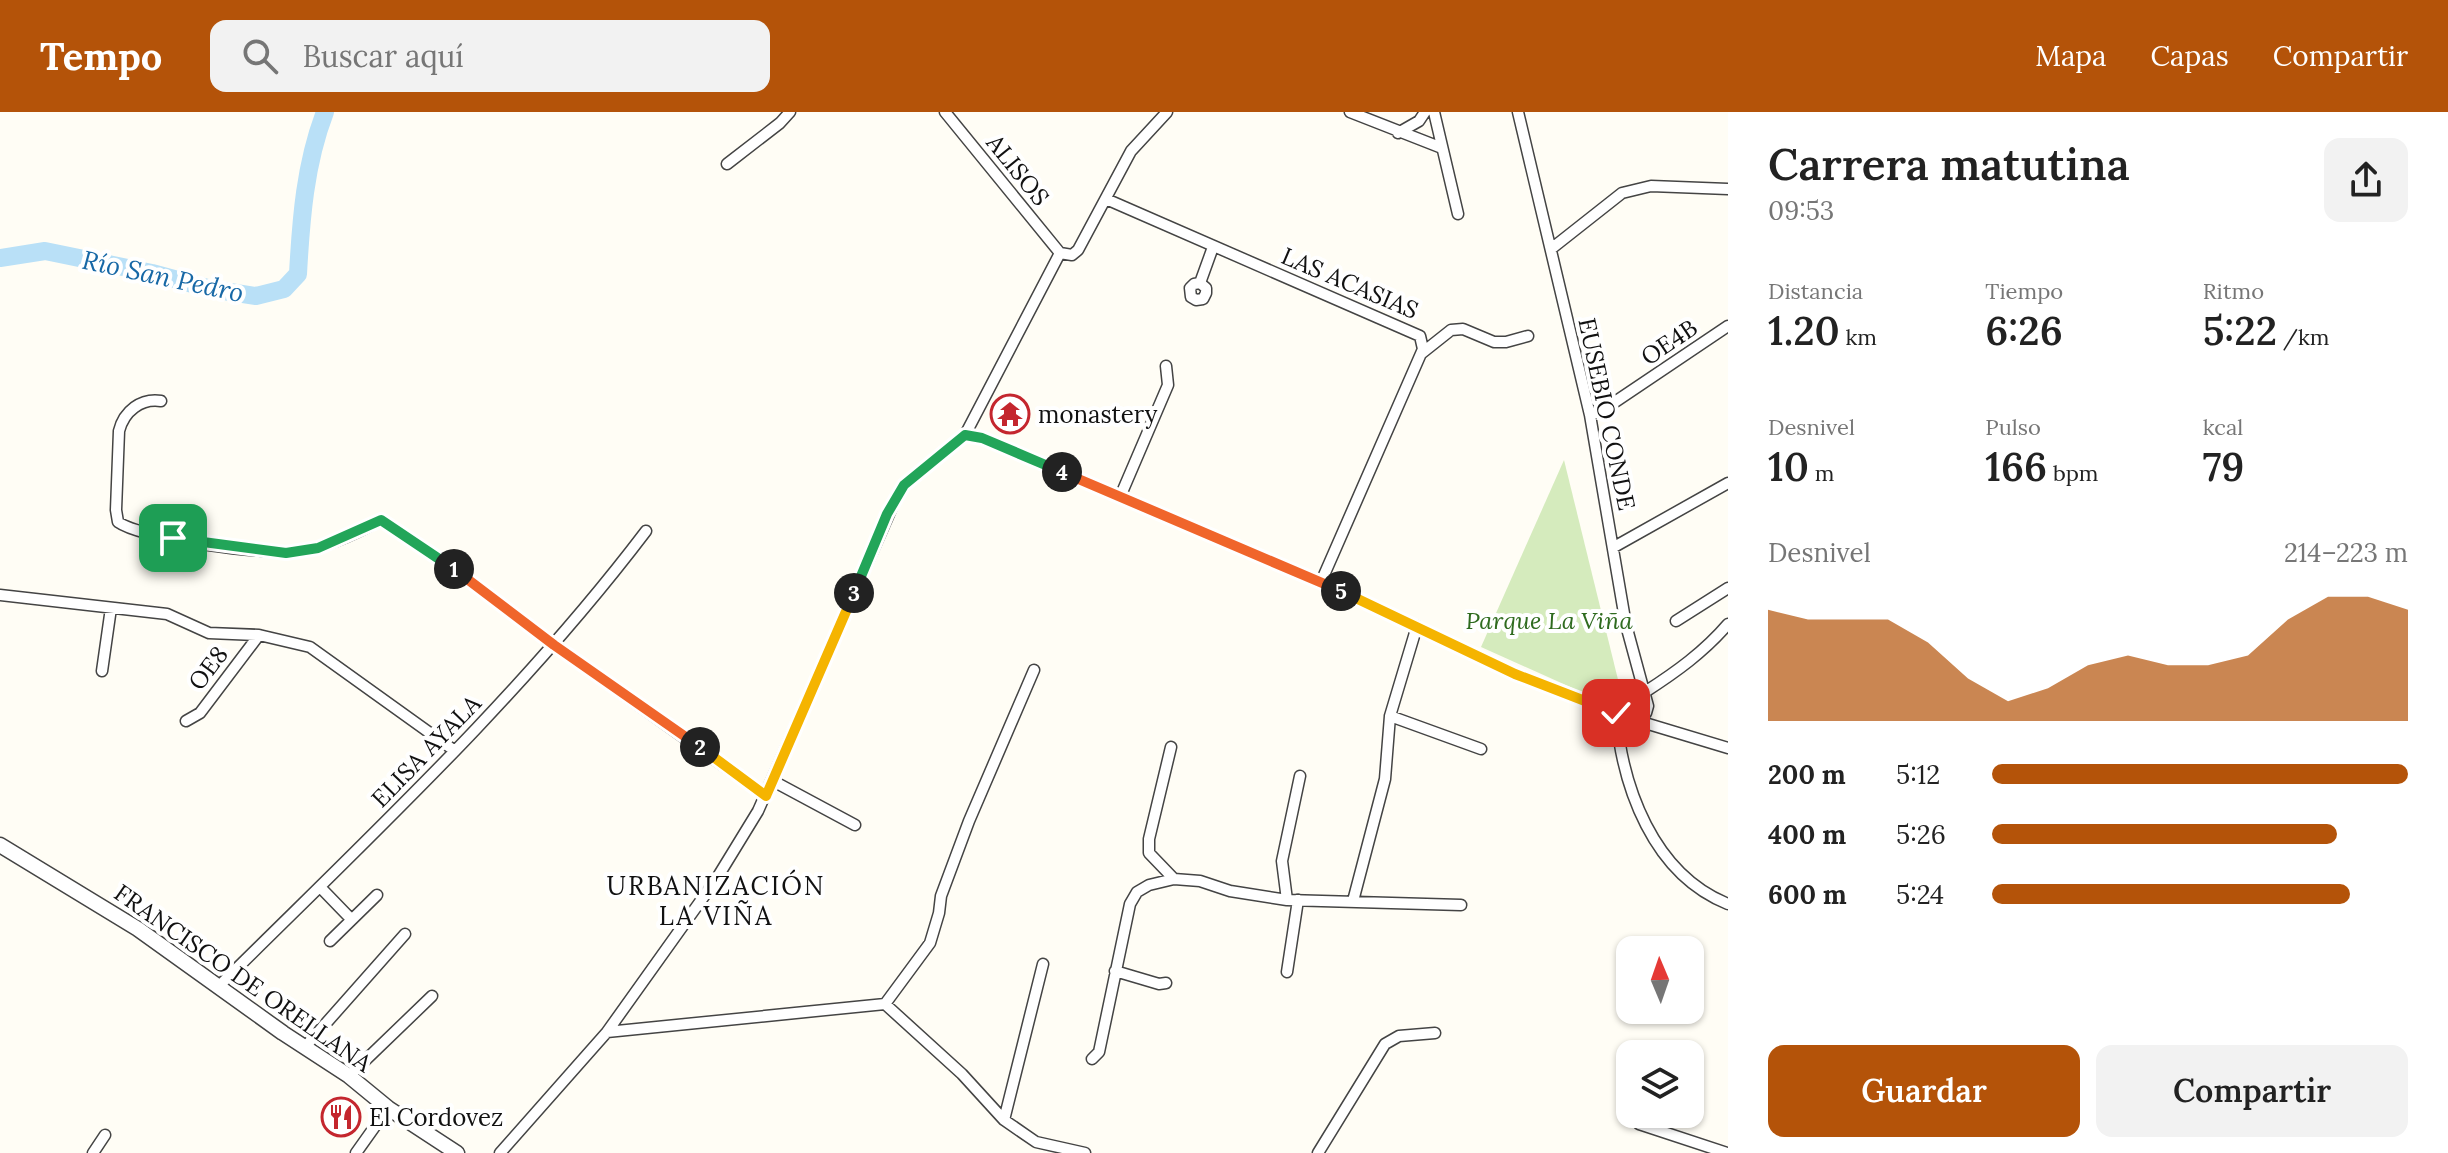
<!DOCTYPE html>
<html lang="es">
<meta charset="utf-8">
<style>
:root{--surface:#fff;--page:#f2f2f2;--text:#222;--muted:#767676;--accent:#b45309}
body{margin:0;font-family:Lora,serif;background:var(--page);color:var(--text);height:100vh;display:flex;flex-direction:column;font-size:30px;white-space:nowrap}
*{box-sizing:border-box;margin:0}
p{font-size:26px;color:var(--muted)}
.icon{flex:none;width:44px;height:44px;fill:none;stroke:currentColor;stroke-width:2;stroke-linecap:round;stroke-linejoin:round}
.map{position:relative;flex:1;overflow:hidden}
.sheet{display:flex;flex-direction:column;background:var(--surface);width:720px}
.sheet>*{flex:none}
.needle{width:52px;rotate:358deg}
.tools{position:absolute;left:1616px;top:824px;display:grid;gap:16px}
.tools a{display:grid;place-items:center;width:88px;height:88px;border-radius:16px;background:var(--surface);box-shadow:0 2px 6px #0004;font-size:40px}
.pin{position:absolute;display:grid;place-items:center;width:68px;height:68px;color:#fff;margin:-34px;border-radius:16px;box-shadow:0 4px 12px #0006}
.km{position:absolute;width:40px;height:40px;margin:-20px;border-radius:50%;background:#222;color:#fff;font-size:22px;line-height:40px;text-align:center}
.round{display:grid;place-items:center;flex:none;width:84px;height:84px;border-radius:16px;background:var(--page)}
.summary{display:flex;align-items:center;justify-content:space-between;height:136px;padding:0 40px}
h1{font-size:44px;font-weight:600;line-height:60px}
.metrics{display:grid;grid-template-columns:repeat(3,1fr);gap:12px;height:136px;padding:8px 40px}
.metrics div{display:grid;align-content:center}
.metrics b{font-size:40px;font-weight:600}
.metrics small{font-size:22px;font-weight:400}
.metrics p{font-size:22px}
.chart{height:224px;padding:16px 40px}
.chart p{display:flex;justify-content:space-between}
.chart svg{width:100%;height:144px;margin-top:8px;fill:var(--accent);opacity:.7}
.action{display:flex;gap:16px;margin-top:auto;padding:16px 40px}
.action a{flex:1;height:92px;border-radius:16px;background:var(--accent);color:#fff;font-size:32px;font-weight:600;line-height:92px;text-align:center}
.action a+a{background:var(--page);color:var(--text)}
ul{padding:0 40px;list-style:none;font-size:26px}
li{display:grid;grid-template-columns:128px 96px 1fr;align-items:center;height:60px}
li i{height:20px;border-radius:10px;background:var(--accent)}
header{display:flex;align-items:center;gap:48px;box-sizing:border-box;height:112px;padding:0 40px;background:var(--accent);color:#fff}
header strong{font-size:38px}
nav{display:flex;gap:44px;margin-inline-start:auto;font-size:28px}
.search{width:560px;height:72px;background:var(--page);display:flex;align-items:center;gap:20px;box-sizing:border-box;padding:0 28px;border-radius:16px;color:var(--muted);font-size:30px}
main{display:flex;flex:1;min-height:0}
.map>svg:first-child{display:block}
.green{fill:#d5ebbd}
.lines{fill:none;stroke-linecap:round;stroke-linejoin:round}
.river{stroke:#b9e0f7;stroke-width:18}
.minor-casing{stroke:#444;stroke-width:13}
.tertiary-casing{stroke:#444;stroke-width:17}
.minor{stroke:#fff;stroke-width:10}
.tertiary{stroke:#fff;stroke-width:14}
.split-1-casing{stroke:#fff;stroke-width:16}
.split-2-casing{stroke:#fff;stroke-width:16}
.split-3-casing{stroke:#fff;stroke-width:16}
.split-4-casing{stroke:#fff;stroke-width:16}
.split-5-casing{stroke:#fff;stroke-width:16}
.split-6-casing{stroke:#fff;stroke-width:16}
.split-1{stroke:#22a559;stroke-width:10}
.split-2{stroke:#f0652b;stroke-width:10}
.split-3{stroke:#f5b400;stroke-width:10}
.split-4{stroke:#22a559;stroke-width:10}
.split-5{stroke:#f0652b;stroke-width:10}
.split-6{stroke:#f5b400;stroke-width:10}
.labels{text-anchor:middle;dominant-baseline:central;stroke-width:8;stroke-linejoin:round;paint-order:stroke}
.street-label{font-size:24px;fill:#111;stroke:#fff}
.poi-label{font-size:24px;fill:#111;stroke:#fff;text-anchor:start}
.park-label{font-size:24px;font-style:italic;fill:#2f6b1f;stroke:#fff}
.water-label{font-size:26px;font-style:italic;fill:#1768a6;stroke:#fff}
.neighbourhood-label{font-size:26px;letter-spacing:2px;fill:#111;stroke:#fff}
</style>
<header>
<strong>Tempo</strong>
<div class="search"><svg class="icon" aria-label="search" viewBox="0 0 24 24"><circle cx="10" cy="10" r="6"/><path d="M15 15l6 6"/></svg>Buscar aquí</div>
<nav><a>Mapa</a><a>Capas</a><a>Compartir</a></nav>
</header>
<main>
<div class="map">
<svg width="1728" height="1041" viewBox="0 0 1728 1041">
<rect width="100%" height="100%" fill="#fffdf5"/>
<path class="green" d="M1564,348L1624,592L1617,596L1481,535Z"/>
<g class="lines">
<path class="river" d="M0,146L45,139L152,161L211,177L256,184L284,177L298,162C301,107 305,52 325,0"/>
<g class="minor-casing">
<path id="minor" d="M945,0L1060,141
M1350,0L1442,36
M1434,0L1458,102
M1518,0L1590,303L1626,513L1648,594L1646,601L1635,608
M1398,21L1419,9L1425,0
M727,52L780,11L790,0
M1106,87L1420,224L1423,237L1321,470
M1551,137L1622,81L1651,74L1728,77
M1060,141L1072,143L1078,138L1131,39L1167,0
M1200,171L1206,176V181L1203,187L1196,188L1191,185L1190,176L1194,172L1200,171L1213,135
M1422,241L1451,218L1463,217L1494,230H1506L1528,224
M161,289C141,286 124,299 119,319L116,398L118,410C142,427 270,444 301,439C328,435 357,421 381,408L468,468L554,533L766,684
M1590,303L1603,298L1728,214
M965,323L982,326L1321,470L1515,562L1635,608L1728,636
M1120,385L1168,273L1166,254
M1614,435L1728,371
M0,483L167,502L209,521L259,523L310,535L455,639
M1676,509L1728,476
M102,559L111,496
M1645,580C1676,560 1704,540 1728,512
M1616,601C1622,675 1653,762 1728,792
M1390,604L1481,637
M186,609L200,601L259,523
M1171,635L1149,727V741L1174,767
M773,669L855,713
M320,775L351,807
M1287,788L1282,749L1300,664
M1353,789L1385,667L1390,604L1417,514
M330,829L377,783
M1115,859L1159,872L1166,871
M1287,860L1298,788
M219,874C367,727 520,585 646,419
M885,892L962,962L1004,1008L1036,1030L1085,1041
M607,920L885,892L930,831L939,801L941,784L969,709L1034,558
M305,935L405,822
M1092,947L1099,940L1130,792L1137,780L1149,773L1174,767L1200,769L1230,779L1287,788L1461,793
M349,964L432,884
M1004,1008L1043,852
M1639,1012L1727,1041
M93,1041L105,1023
M356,1041L388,996
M500,1041L607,920L717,766L758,699L897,384L904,373L965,323L1060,141
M1318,1041L1385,932L1399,924L1435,921"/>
</g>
<g class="tertiary-casing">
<path id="tertiary" d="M0,733L138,817L283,921L349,964L388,996L457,1041"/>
</g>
<use href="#minor" class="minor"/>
<use href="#tertiary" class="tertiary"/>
</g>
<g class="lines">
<g class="split-1-casing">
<path id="split-1" d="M173,426L286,441L318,436L381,408L454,457"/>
</g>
<g class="split-2-casing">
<path id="split-2" d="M454,457L554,533L700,635"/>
</g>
<g class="split-3-casing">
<path id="split-3" d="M700,635L766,684L854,481"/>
</g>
<g class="split-4-casing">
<path id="split-4" d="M854,481L887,402L904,373L965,323L982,326L1062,360"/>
</g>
<g class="split-5-casing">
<path id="split-5" d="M1062,360L1341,479"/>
</g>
<g class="split-6-casing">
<path id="split-6" d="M1341,479L1515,562L1616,601"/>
</g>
<use href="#split-1" class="split-1"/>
<use href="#split-2" class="split-2"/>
<use href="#split-3" class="split-3"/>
<use href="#split-4" class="split-4"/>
<use href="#split-5" class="split-5"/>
<use href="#split-6" class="split-6"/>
</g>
<defs>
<g id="temple-ring" transform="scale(2)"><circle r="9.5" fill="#fff" stroke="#c4262e" stroke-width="1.5"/><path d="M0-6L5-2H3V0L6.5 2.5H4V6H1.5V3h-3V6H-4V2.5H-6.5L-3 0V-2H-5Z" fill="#c4262e"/></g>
<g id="restaurant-ring" transform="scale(2)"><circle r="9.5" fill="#fff" stroke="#c4262e" stroke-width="1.5"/><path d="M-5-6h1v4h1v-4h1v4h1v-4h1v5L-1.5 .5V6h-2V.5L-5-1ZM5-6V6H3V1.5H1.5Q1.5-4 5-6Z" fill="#c4262e"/></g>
</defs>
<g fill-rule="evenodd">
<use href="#temple-ring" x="1010" y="302"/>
<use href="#restaurant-ring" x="341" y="1005"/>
</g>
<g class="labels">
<g class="street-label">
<text transform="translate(1018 58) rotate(51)">ALISOS</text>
<text transform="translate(1350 171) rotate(23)">LAS ACASIAS</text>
<text transform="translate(1669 230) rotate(-34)">OE4B</text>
<text transform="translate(1607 302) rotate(78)">EUSEBIO CONDE</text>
<text transform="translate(208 556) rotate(-53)">OE8</text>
<text transform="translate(426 639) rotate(-46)">ELISA AYALA</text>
<text transform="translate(243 866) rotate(35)">FRANCISCO DE ORELLANA</text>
</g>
<g class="poi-label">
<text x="1038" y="302">monastery</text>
<text x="369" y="1005">El Cordovez</text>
</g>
<g class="park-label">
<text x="1549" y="508">Parque La Viña</text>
</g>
<g class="water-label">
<text transform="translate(163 164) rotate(12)">Río San Pedro</text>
</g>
<g class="neighbourhood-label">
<text x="716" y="773">URBANIZACIÓN<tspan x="716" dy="30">LA VIÑA</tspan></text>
</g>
</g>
</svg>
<div class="tools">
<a><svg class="needle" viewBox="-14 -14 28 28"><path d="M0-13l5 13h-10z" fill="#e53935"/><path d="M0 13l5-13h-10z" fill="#767676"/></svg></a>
<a><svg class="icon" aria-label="layers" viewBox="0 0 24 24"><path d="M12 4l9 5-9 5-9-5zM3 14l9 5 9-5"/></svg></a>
</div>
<div class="pin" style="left:173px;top:426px;background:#1e9e55"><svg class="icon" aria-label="arrive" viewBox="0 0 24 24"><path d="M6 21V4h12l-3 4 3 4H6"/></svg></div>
<div class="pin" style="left:1616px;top:601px;background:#d93025"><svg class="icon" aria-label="check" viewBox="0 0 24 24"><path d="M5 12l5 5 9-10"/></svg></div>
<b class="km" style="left:454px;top:457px">1</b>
<b class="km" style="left:700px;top:635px">2</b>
<b class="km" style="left:854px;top:481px">3</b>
<b class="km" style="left:1062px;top:360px">4</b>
<b class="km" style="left:1341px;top:479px">5</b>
</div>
<section class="sheet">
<div class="summary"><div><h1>Carrera matutina</h1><p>09:53</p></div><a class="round"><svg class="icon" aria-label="share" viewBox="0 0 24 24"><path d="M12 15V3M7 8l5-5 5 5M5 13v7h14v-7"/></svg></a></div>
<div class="metrics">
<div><p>Distancia</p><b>1.20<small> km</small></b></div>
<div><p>Tiempo</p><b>6:26</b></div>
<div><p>Ritmo</p><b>5:22<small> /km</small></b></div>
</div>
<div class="metrics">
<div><p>Desnivel</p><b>10<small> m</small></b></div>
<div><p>Pulso</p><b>166<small> bpm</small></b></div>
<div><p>kcal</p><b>79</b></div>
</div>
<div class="chart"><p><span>Desnivel</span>214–223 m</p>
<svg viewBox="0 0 160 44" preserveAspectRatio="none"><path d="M0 44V10L10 13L20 13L30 13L40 20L50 31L60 38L70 34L80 27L90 24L100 27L110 27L120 24L130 13L140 6L150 6L160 10V44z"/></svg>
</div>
<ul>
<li><b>200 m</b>5:12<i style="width:100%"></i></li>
<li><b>400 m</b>5:26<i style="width:83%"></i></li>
<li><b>600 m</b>5:24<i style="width:86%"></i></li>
</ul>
<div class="action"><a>Guardar</a><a>Compartir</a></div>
</section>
</main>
